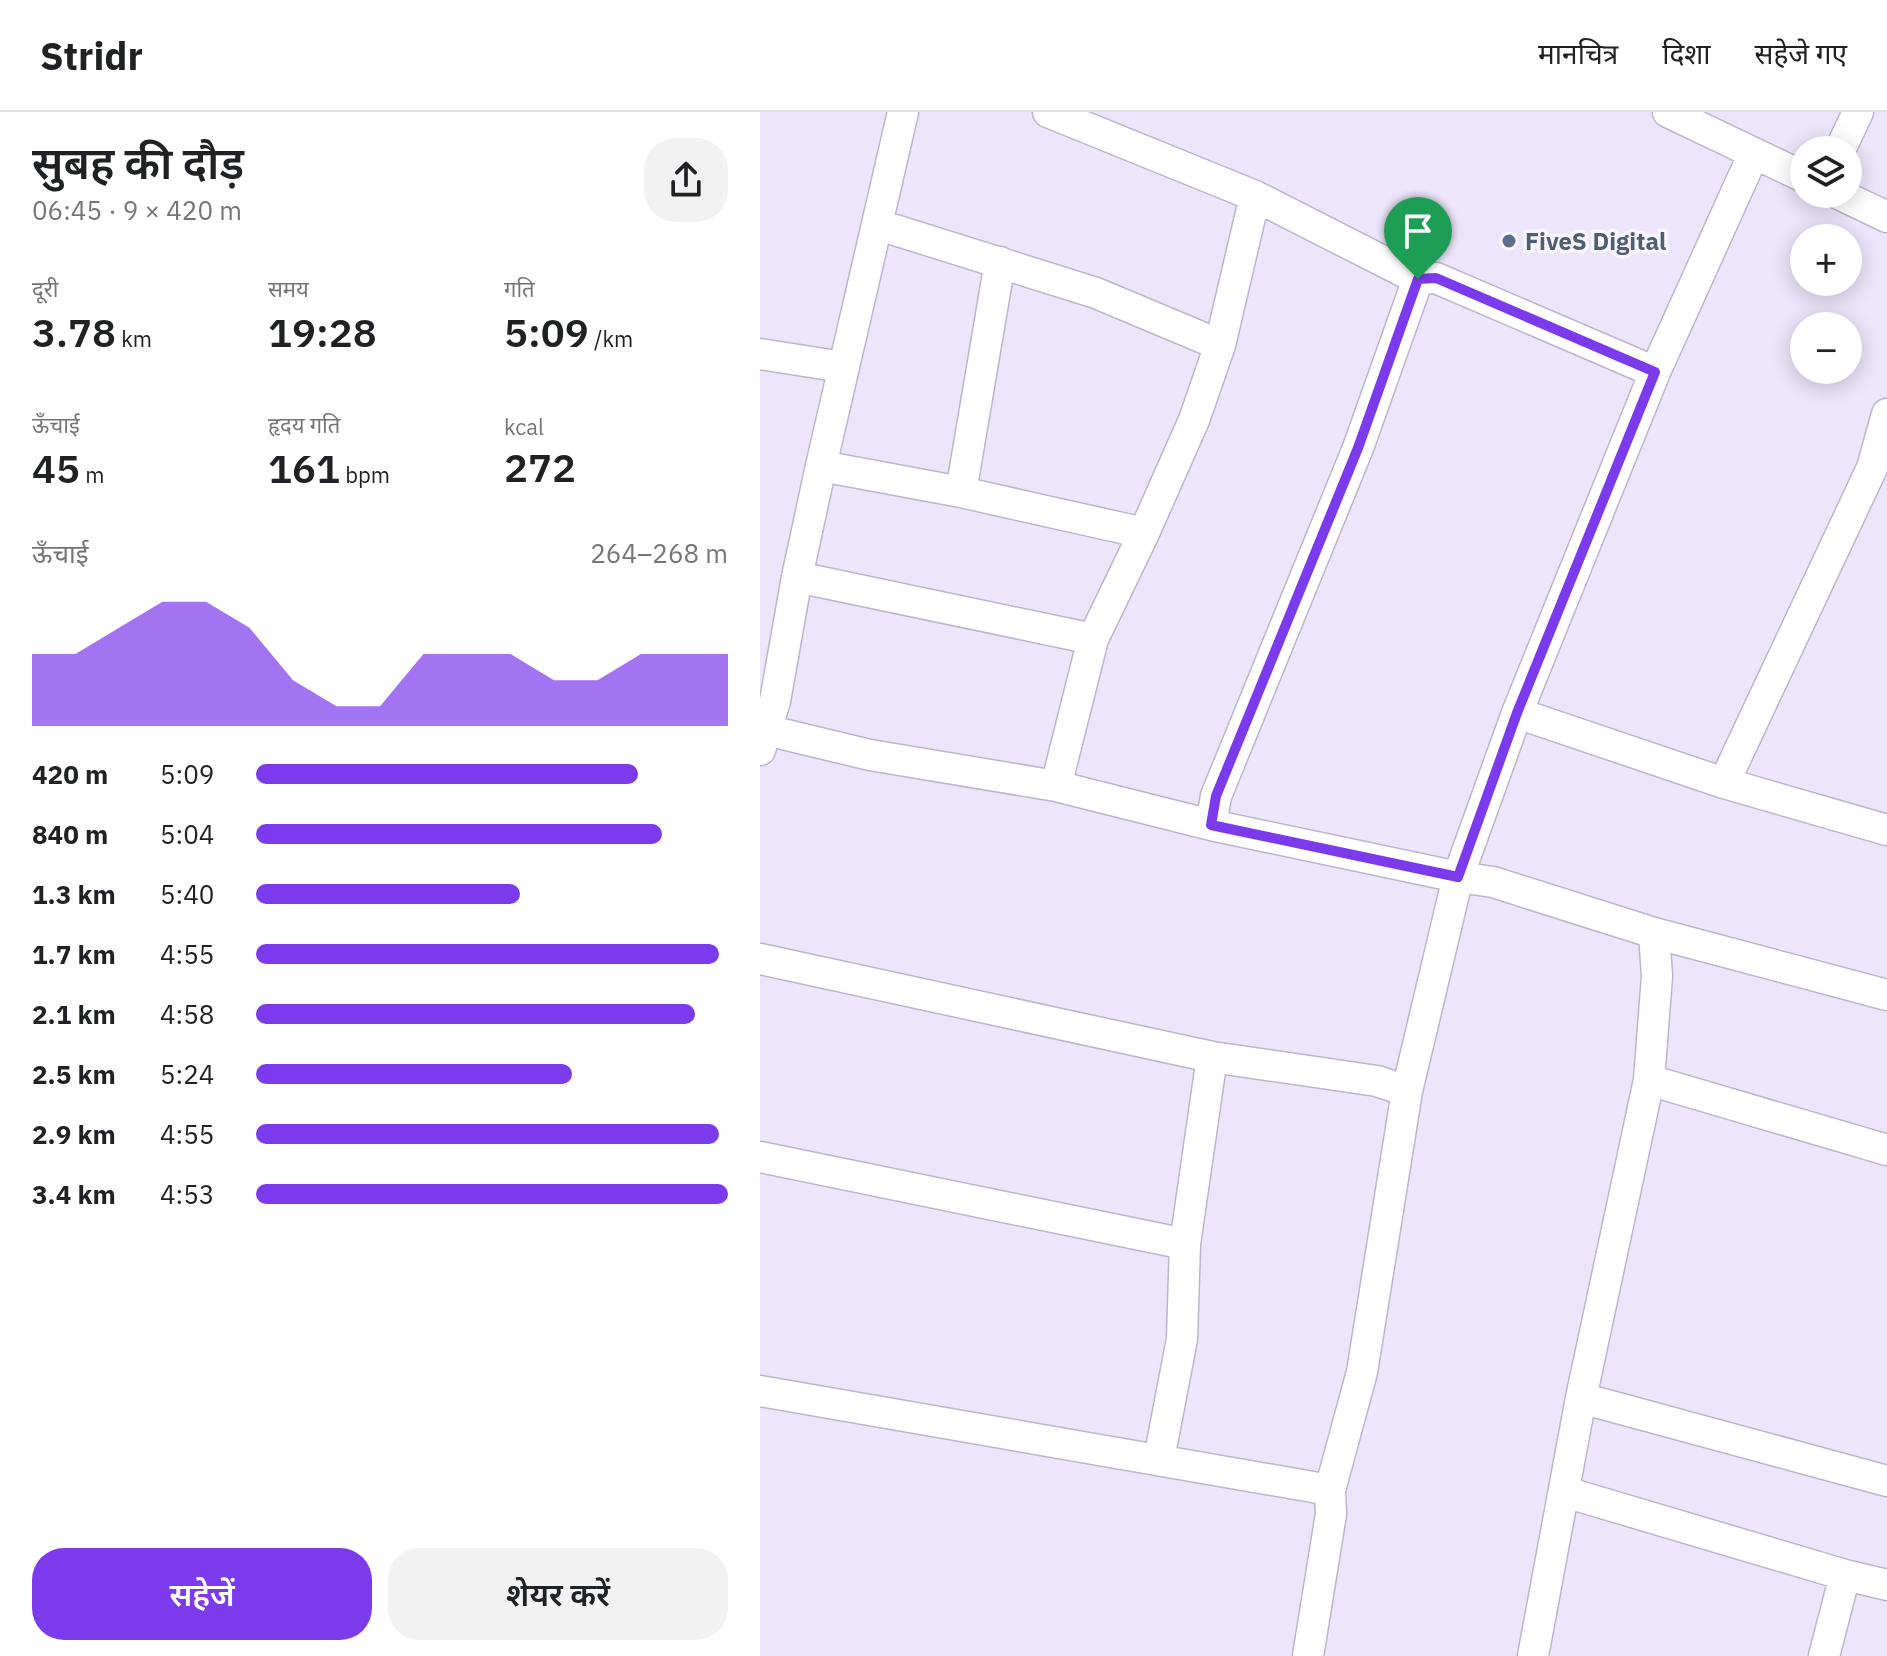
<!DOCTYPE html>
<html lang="hi">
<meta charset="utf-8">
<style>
:root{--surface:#fff;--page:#f2f2f2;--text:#202124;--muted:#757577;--line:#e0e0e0;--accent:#7c3aed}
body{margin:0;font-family:"IBM Plex Sans","Noto Sans Devanagari",sans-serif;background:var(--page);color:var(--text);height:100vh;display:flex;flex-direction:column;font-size:30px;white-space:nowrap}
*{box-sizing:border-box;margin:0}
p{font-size:26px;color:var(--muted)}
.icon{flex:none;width:44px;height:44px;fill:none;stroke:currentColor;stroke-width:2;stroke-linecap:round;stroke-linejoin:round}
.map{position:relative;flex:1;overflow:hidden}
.panel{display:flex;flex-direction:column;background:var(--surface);width:760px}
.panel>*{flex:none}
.tools{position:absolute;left:1030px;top:24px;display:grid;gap:16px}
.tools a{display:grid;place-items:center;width:72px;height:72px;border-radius:50%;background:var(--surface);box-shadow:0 4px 20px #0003;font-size:40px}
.pin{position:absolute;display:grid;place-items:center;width:68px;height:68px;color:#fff;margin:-82px -34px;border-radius:50% 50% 50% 0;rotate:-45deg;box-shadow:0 0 8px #0007}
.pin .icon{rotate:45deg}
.round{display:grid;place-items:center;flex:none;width:84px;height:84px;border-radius:32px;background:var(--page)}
.headline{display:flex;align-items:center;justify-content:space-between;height:136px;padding:0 32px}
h1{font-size:44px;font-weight:600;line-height:60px}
.stats{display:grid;grid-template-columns:repeat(3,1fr);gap:12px;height:136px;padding:8px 32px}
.stats div{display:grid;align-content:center}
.stats b{font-size:40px;font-weight:600}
.stats small{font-size:22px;font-weight:400}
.stats p{font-size:22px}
.chart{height:224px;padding:16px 32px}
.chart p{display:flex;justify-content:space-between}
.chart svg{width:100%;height:144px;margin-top:8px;fill:var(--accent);opacity:.7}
.primary-button{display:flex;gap:16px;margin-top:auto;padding:16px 32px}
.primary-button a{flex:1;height:92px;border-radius:32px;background:var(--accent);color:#fff;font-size:32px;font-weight:600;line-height:92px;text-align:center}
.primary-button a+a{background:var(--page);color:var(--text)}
ul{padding:0 32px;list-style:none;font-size:26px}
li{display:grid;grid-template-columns:128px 96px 1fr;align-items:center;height:60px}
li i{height:20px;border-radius:10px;background:var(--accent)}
header{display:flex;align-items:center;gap:48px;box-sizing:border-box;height:112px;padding:0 40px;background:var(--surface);border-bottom:2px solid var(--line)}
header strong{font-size:38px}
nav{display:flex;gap:44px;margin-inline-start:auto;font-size:28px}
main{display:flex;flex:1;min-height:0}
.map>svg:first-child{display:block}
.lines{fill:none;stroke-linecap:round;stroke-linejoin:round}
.minor-casing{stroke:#bdb6cb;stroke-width:33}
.minor{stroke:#fff;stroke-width:30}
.route-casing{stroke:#fff;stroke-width:16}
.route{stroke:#7c3aed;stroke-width:10}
.service-dot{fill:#5c6f8a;stroke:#f8f5fe;stroke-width:3}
.labels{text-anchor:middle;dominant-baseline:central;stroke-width:7;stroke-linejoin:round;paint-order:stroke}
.service-label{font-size:24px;font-weight:bold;fill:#4e5e75;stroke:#f8f5fe;text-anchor:start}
</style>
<header>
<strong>Stridr</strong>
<nav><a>मानचित्र</a><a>दिशा</a><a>सहेजे गए</a></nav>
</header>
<main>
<section class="panel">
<div class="headline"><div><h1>सुबह की दौड़</h1><p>06:45 · 9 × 420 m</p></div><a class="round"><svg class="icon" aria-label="share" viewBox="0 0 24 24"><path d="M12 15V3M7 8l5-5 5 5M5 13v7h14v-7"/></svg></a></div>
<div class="stats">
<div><p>दूरी</p><b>3.78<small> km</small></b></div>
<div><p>समय</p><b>19:28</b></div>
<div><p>गति</p><b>5:09<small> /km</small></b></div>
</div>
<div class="stats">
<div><p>ऊँचाई</p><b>45<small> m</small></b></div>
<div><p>हृदय गति</p><b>161<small> bpm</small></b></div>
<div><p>kcal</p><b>272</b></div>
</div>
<div class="chart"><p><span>ऊँचाई</span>264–268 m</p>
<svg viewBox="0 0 160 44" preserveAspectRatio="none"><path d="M0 44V22L10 22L20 14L30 6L40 6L50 14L60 30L70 38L80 38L90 22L100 22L110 22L120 30L130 30L140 22L150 22L160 22V44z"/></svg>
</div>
<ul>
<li><b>420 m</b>5:09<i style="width:81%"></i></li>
<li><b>840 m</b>5:04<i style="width:86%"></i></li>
<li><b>1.3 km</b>5:40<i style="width:56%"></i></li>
<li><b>1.7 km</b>4:55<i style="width:98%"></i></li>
<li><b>2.1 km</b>4:58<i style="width:93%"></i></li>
<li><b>2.5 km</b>5:24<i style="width:67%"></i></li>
<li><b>2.9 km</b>4:55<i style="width:98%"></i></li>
<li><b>3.4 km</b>4:53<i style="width:100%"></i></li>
</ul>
<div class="primary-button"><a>सहेजें</a><a>शेयर करें</a></div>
</section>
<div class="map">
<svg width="1127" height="1544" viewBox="0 0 1127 1544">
<rect width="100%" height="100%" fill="#ece5fb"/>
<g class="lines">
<g class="minor-casing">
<path id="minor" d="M288,0L495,84L658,167L676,166L895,260
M908,0L1044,65
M1080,38L1098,0
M1079,82L1127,105
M119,113L336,181L460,233
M0,242L83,255
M61,354L201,380L384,421
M201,380L240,150
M37,465L333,527
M757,601L964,671L1127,718
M6,618L110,643L296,674L333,527L384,421L434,308L460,233L495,84
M0,638L15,589L37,465L61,354L143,0
M964,671L1112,356L1127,302
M296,674L451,713L698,765L733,770L894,821L1127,883
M451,713L456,684L598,336L658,167
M0,847L452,945L617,969L647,979
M889,968L1127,1038
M0,1045L425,1132
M0,1279L570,1378
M821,1286L1127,1369
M399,1347L422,1227L425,1132L452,945
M805,1380L1085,1463L1127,1473
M548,1544L571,1402L570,1378L602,1260L647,979L698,765L757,601L895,260L994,41
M773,1544L821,1286L889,968L897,864L894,821
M1064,1544L1085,1463"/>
</g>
<use href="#minor" class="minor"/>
</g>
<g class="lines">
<g class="route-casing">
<path id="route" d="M676,166L895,260L757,601L698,765L451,713L456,684L598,336L658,167Z"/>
</g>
<use href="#route" class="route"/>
</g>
<circle class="service-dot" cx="749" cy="129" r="8"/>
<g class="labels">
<g class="service-label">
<text x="765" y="129">FiveS Digital</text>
</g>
</g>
</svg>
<div class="tools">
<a><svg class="icon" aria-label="layers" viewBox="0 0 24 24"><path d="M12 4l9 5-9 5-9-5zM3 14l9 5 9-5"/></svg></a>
<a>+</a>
<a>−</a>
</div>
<div class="pin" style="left:658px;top:167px;background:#1e9e55"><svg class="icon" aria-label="arrive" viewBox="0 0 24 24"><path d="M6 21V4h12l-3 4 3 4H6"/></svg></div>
</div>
</main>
